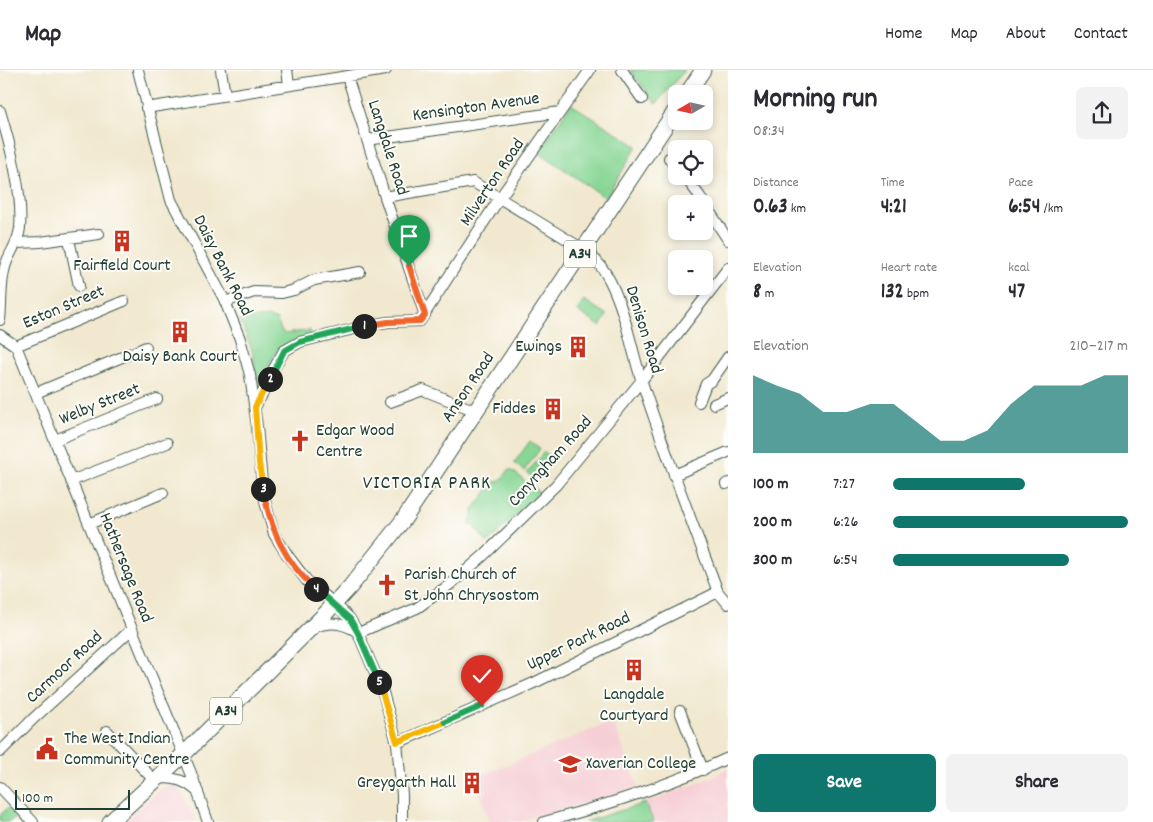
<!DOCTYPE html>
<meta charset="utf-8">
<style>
:root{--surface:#fff;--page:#f2f2f3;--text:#2b2b33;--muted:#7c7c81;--line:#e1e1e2;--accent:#0f766e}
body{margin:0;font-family:Dekko,sans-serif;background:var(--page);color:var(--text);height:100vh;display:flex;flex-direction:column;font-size:19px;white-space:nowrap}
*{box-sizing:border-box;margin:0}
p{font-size:16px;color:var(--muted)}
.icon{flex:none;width:28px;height:28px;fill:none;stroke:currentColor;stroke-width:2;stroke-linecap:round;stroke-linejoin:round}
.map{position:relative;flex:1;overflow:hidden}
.sheet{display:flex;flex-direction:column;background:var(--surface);width:425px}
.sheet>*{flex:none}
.needle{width:32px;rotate:261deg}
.controls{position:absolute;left:668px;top:15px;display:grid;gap:10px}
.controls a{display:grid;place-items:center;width:45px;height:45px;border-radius:8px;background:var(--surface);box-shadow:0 2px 8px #0003;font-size:25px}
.scale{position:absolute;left:15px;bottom:12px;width:115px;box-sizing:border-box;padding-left:5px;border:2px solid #1f3d34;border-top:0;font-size:14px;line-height:18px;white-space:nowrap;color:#1f3d34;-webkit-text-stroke:4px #fdfcf7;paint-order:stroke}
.pin{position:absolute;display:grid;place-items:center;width:42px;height:42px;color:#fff;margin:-51px -21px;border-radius:50% 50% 50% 0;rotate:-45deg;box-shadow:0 0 5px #0007}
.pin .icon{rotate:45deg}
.km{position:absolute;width:25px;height:25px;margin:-12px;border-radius:50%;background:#222;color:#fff;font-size:14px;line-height:25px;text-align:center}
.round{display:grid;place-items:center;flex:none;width:52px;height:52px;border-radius:8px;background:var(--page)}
.headline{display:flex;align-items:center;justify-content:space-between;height:85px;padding:0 25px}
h1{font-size:28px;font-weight:700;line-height:38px}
.metrics{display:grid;grid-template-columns:repeat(3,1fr);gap:8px;height:85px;padding:5px 25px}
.metrics div{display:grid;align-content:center}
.metrics b{font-size:21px;font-weight:700}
.metrics small{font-size:14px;font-weight:400}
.metrics p{font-size:14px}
.chart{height:140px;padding:10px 25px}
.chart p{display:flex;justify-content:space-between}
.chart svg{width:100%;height:90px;margin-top:5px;fill:var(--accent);opacity:.7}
.button{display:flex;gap:10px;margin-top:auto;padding:10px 25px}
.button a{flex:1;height:58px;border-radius:8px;background:var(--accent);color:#fff;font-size:20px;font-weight:700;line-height:58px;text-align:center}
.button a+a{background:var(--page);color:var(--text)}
ul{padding:0 25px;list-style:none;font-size:16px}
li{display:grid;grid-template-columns:80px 60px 1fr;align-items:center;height:38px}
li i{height:12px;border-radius:6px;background:var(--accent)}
header{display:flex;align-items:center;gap:30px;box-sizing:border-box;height:70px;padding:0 25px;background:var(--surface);border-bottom:1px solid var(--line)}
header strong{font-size:24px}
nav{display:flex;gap:28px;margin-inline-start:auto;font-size:18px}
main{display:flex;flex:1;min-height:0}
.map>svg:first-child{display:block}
.built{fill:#f6cfd6}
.green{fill:#88d796;stroke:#548a65}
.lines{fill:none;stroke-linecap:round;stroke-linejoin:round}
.minor-casing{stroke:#3e574b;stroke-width:12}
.highway-casing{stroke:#3e574b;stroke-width:17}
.minor{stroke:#fff;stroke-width:10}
.highway{stroke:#fff;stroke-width:15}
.split-1-casing{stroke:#fff;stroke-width:10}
.split-2-casing{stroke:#fff;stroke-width:10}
.split-3-casing{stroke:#fff;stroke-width:10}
.split-4-casing{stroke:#fff;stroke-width:10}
.split-5-casing{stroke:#fff;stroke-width:10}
.split-6-casing{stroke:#fff;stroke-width:10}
.split-7-casing{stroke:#fff;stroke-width:10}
.split-1{stroke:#f0652b;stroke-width:6}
.split-2{stroke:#22a559;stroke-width:6}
.split-3{stroke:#f5b400;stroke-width:6}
.split-4{stroke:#f0652b;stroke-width:6}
.split-5{stroke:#22a559;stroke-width:6}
.split-6{stroke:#f5b400;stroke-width:6}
.split-7{stroke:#22a559;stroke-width:6}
.labels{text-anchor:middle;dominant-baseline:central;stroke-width:4;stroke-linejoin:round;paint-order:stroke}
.shield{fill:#fdfcf7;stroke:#62766e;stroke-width:1}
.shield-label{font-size:16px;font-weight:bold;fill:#1f3d34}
.street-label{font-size:18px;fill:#1f3d34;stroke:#fdfcf7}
.poi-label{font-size:18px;fill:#1f3d34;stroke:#fdfcf7;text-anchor:start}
.quarter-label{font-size:20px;letter-spacing:1px;fill:#1f3d34;stroke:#fdfcf7}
</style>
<header>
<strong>Map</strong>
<nav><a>Home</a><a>Map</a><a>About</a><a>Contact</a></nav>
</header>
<main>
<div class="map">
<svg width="728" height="752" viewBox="0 0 728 752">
<rect width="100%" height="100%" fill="#fdfcf7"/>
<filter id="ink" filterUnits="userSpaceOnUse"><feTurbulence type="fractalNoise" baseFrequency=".02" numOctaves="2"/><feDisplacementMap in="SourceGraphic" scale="10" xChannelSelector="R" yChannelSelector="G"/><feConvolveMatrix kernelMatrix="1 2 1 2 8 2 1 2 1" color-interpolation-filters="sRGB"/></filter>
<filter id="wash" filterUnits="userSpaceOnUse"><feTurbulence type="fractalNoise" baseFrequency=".0096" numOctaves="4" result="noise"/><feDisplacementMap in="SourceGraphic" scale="20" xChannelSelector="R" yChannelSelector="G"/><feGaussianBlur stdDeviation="1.12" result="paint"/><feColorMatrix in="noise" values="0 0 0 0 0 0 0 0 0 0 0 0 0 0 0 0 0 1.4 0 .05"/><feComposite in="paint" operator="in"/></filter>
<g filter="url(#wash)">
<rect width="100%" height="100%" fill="#f1e8cf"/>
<path class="built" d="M613,651L638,717L601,729L518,752H490L475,708Z
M728,698V752H583L645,733L710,708Z
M170,715L179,716L196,752H124L162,717Z"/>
<path class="green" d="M630,0H685L656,34Z
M571,34L637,76L606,128L539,82Z
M584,230L607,245L600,256L577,241Z
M269,247L270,248L276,249L282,262L285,264L310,260L311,266C273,275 273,285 259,318L252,280L240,250Z
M530,371L540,379L524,401L514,393Z
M544,382L554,389L537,411L527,403Z
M510,399L539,422L488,473L472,455L469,454L473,445V440L494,412L500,411Z
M645,733L654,752H584Z
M9,737L17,745V748L8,752H0V745Z"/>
</g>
<g filter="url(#ink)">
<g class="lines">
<g class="minor-casing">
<path id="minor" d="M138,0L171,130L224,229L240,269L250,305L257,357L262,413L266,435L274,464L288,486L307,511L335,534L350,549L358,563L382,619L397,673L402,725V752
M221,0L225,25
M287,0L289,15
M622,0L642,29
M347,6L385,127L425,245
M146,38L386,0
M0,41C10,74 23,123 20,158C18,175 9,182 5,197C0,214 2,233 0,250
M367,70L560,42
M669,88L676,97
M684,106L699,125L728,170
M385,127L473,112L583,179C594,187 604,199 610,211C626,243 631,278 642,312C665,383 692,452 718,522L728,534
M69,169L79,216
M17,173L40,172L99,164
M225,232L254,222L282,223L294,220L314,210L360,202
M0,265L16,276L191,703L208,752
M16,276L124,231
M36,323L146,277
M390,332L423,320L476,341
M699,332L706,314L712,310L728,287
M714,334L728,328
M255,337L263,323L273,300L284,281L300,272L370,255L388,252L420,251L499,129L590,0
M55,370L157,329
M674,405L728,382
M71,411L167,373
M726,414L728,413
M89,454L163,423
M315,557C331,551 343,553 358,562
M358,563L417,538L452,513L483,486L556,415L642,310L728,198
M680,641L703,700
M107,661L155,711
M397,673L536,612L718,522
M0,682L34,648L132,559
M157,709C174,706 186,711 198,722
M0,717L33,752
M544,752C608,735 668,716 728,688"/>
</g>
<g class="highway-casing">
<path id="highway" d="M687,24L703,0
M110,752L183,685L325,544L350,517L404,449L676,40"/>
</g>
<use href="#minor" class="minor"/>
<use href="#highway" class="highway"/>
</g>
</g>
<g class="lines" filter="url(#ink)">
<g class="split-1-casing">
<path id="split-1" d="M364,256L388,252L420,251L425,245L409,196"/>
</g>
<g class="split-2-casing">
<path id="split-2" d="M270,309L284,281L300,272L364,256"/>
</g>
<g class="split-3-casing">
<path id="split-3" d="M263,419L259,393L255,337L270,309"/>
</g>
<g class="split-4-casing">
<path id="split-4" d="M263,419C271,460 284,492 316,519"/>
</g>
<g class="split-5-casing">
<path id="split-5" d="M316,519L350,549L358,563L379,612"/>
</g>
<g class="split-6-casing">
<path id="split-6" d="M379,612L397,672L445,652"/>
</g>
<g class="split-7-casing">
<path id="split-7" d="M445,652L482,636"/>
</g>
<use href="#split-1" class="split-1"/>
<use href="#split-2" class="split-2"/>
<use href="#split-3" class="split-3"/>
<use href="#split-4" class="split-4"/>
<use href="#split-5" class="split-5"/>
<use href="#split-6" class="split-6"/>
<use href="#split-7" class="split-7"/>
</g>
<defs>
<g id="building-bare" transform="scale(1.725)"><path d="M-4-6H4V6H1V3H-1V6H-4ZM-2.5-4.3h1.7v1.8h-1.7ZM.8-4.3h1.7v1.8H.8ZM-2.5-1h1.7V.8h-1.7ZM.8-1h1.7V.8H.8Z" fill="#c8321e" stroke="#fdfcf7" stroke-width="2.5" paint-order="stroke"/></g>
<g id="church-bare" transform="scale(1.725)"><path d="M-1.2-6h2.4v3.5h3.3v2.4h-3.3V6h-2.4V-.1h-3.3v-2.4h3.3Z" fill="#c8321e" stroke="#fdfcf7" stroke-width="2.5" paint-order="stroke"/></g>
<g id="civic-bare" transform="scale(1.725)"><path d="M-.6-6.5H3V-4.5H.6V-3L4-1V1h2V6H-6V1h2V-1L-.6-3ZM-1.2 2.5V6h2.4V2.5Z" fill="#c8321e" stroke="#fdfcf7" stroke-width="2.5" paint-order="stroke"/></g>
<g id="university-bare" transform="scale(1.725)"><path d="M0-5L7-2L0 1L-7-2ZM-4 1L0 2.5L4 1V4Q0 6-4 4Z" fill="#c8321e" stroke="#fdfcf7" stroke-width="2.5" paint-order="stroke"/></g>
</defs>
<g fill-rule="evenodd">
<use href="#building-bare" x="122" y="171"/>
<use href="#building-bare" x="180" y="262"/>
<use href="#building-bare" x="578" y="277"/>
<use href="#building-bare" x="553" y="339"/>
<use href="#church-bare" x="300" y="371"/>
<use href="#church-bare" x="387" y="515"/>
<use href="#building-bare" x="634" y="600"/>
<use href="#civic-bare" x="47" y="679"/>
<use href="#university-bare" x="570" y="694"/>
<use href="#building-bare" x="472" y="713"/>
</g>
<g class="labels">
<g class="shield">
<rect x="564" y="170.5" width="32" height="27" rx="4"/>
<rect x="210" y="627.5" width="32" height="27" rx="4"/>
</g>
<g class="shield-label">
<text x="580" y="184">A34</text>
<text x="226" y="641">A34</text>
</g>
<g class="street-label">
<text transform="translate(476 38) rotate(-8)">Kensington Avenue</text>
<text transform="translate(387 78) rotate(72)">Langdale Road</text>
<text transform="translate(493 113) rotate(-56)">Milverton Road</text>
<text transform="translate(222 196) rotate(63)">Daisy Bank Road</text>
<text transform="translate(64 238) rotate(-23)">Eston Street</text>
<text transform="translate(643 260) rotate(73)">Denison Road</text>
<text transform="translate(469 318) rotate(-56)">Anson Road</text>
<text transform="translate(100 335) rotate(-22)">Welby Street</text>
<text transform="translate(551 392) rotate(-48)">Conyngham Road</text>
<text transform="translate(125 498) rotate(68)">Hathersage Road</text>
<text transform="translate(579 572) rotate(-26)">Upper Park Road</text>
<text transform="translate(65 598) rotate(-43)">Carmoor Road</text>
</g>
<g class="poi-label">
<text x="122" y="196" text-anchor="middle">Fairfield Court</text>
<text x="562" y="277" text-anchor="end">Ewings</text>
<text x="180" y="287" text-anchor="middle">Daisy Bank Court</text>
<text x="536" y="339" text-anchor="end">Fiddes</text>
<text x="316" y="361">Edgar Wood<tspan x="316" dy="21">Centre</tspan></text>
<text x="404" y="505">Parish Church of<tspan x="404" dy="21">St John Chrysostom</tspan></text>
<text x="634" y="625" text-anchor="middle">Langdale<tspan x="634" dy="21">Courtyard</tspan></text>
<text x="64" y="669">The West Indian<tspan x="64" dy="21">Community Centre</tspan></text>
<text x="586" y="694">Xaverian College</text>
<text x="456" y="713" text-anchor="end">Greygarth Hall</text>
</g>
<g class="quarter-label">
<text x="427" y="414">VICTORIA PARK</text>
</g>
</g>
</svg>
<div class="controls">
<a><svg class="needle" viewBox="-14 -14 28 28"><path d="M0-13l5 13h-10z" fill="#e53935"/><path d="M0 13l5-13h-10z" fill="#7c7c81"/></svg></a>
<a><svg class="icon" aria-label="locate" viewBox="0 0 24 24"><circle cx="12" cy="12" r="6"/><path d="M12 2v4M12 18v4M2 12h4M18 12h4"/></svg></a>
<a>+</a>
<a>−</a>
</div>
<div class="scale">100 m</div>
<div class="pin" style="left:409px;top:196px;background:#1e9e55"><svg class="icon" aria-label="arrive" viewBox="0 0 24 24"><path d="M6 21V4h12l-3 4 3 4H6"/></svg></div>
<div class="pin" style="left:482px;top:636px;background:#d93025"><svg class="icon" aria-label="check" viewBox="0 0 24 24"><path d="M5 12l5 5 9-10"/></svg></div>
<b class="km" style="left:364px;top:256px">1</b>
<b class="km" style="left:270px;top:309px">2</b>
<b class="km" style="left:263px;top:419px">3</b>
<b class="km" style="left:316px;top:519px">4</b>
<b class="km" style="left:379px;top:612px">5</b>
</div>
<section class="sheet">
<div class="headline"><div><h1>Morning run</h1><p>08:34</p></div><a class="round"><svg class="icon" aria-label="share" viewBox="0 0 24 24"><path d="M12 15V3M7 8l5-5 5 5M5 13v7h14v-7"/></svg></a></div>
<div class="metrics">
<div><p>Distance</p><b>0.63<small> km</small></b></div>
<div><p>Time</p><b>4:21</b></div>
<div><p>Pace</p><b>6:54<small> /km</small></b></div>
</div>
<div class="metrics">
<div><p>Elevation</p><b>8<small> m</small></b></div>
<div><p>Heart rate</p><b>132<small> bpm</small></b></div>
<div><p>kcal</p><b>47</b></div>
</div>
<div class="chart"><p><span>Elevation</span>210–217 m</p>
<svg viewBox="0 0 160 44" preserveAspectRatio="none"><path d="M0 44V6L10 11L20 15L30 24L40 24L50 20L60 20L70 29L80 38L90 38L100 33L110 20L120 11L130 11L140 11L150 6L160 6V44z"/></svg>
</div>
<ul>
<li><b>100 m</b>7:27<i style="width:56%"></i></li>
<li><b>200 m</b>6:26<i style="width:100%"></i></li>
<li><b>300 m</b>6:54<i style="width:75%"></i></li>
</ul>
<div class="button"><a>Save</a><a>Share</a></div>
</section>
</main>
